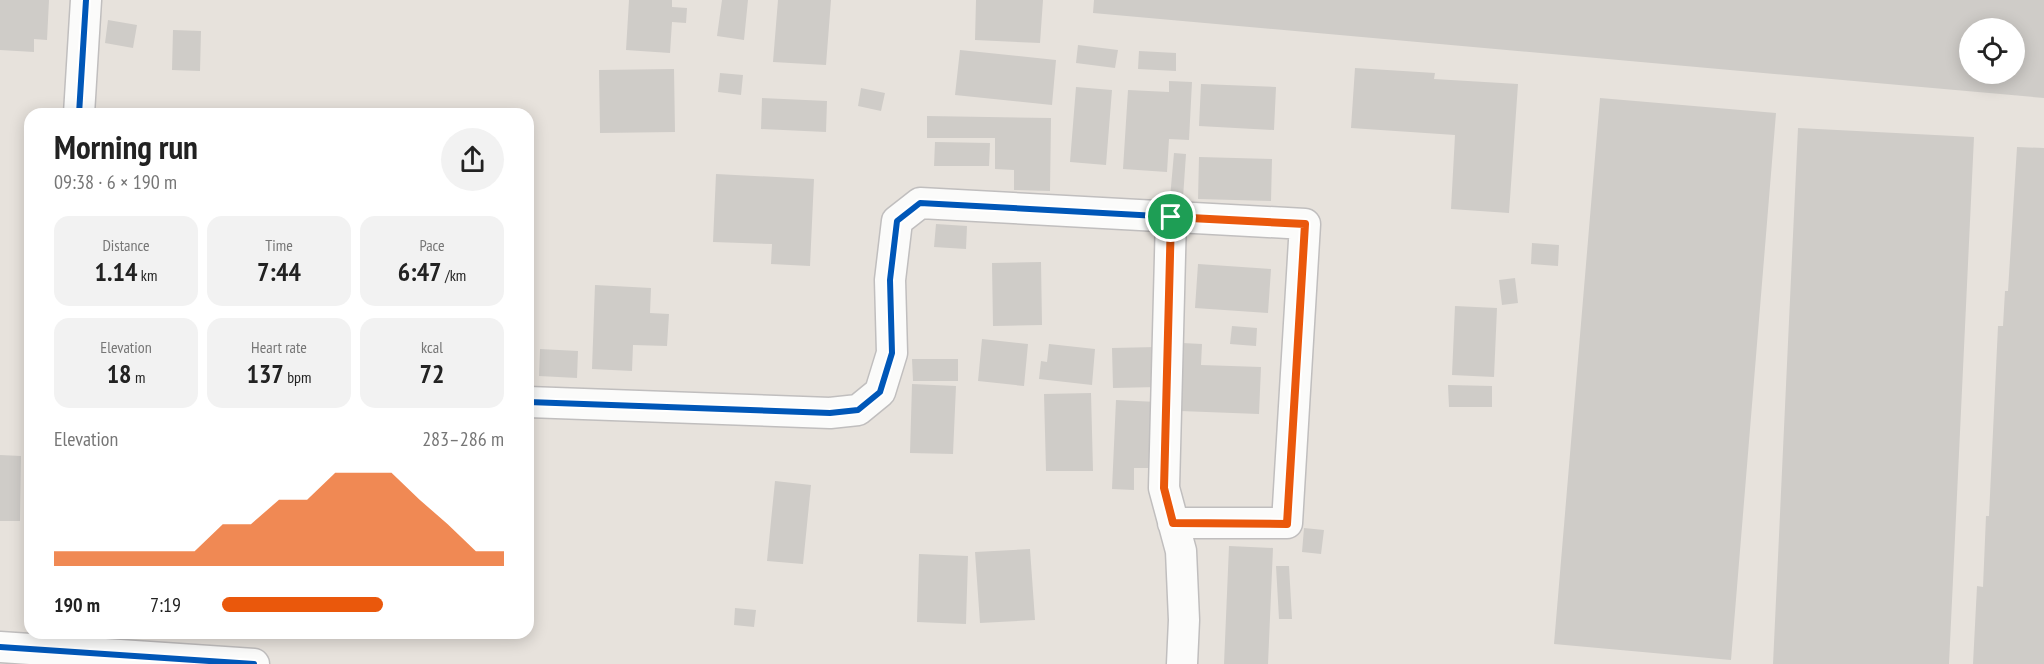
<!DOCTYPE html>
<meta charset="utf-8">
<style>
:root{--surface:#fff;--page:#f2f2f2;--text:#222;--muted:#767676;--accent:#ea580c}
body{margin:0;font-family:"PT Sans Narrow",sans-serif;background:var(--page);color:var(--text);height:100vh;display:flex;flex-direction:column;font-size:22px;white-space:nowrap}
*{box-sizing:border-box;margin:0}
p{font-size:20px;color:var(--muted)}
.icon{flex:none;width:33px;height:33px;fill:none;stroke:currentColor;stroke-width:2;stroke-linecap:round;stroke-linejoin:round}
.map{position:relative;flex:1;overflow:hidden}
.panel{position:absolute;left:24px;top:108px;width:510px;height:531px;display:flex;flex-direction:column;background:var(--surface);border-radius:18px;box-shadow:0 3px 15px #0003}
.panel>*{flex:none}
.controls{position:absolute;left:1959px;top:18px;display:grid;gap:12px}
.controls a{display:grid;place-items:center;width:66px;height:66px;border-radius:50%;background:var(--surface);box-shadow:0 3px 15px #0003;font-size:30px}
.pin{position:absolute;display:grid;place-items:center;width:51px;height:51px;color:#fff;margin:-26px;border:3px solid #fff;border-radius:50%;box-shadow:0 2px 6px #0007}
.round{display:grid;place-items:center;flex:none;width:63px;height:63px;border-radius:32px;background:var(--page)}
.overview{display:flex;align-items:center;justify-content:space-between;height:102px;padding:0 30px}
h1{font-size:33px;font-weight:700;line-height:45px}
.metrics{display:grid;grid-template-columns:repeat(3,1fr);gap:9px;height:102px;padding:6px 30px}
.metrics div{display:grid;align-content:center;border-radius:15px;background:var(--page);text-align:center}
.metrics b{font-size:26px;font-weight:700}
.metrics small{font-size:16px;font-weight:400}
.metrics p{font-size:16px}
.chart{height:168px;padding:12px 30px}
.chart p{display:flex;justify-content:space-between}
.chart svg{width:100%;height:108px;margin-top:6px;fill:var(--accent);opacity:.7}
ul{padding:0 30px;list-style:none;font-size:20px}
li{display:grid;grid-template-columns:96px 72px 1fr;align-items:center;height:45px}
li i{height:15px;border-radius:8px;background:var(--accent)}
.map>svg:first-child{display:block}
.building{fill:#cfccc8;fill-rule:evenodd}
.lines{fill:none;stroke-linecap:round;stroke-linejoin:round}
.street-casing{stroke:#c0bebe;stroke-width:33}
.street{stroke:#fbfbfa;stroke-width:30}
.cycleway-casing{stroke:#fff;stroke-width:10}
.cycleway{stroke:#0057b8;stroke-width:6}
.route-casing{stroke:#fff;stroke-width:12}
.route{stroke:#ea580c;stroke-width:8}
</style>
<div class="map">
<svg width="2044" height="664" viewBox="0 0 2044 664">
<rect width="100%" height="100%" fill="#e7e2dc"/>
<path class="building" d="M0,0H49L47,40L34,39V52L0,50Z
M629,0H672V7L687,8L686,23L672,22L670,53L626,50Z
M722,0H748L744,40L717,36Z
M778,0H831L826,65L773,62Z
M976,0H1043L1040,43L975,40Z
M1094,0H2044V98L1093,13ZM1970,28H2014V74H1970Z
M108,20L137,25L133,48L105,43Z
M173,30L201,31L200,71L172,70Z
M1078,45L1118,50L1115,68L1076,63Z
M960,50L1056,60L1052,105L955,95Z
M1139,51L1176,53V71L1138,69Z
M1355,68L1435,73L1434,79L1518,84L1509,213L1451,209L1455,135L1351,128Z
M674,69L675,132L600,133L599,70Z
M720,73L743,75L741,95L718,92Z
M1169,81L1192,82L1189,140L1169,139L1167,172L1123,169L1128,90L1169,92Z
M1201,84L1276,87L1274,130L1199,126Z
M1076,87L1112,90L1106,165L1070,162Z
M861,88L885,93L881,111L858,106Z
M762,98L827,101L826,132L761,129Z
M1600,98L1776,113L1731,660L1554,644Z
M927,116L1051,118L1050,191L1014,190V170L995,169V138H927Z
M1798,128L1974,137L1949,664H1773Z
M935,142L990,143L989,166H934Z
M2017,147L2044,148V664H1973L1977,586L1983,587L1986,516H1989L1998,326H2003L2005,291H2008Z
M1174,153L1186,154L1183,198H1170Z
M1199,157L1272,159L1271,201L1198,199Z
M716,174L814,179L810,266L771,264L772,244L713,242Z
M936,224L967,226L966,249L934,247Z
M1532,243L1559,245L1558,266L1531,264Z
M1041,262L1042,325L993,326L992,263Z
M1198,264L1271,269L1268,313L1195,308Z
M1515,278L1518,303L1502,305L1499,280Z
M595,285L651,288L650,313L669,314L667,346L633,345L632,371L592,369Z
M1455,306L1497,308L1494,377L1452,375Z
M1232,326L1257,328L1256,346L1230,344Z
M982,339L1028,344L1024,386L978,381Z
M1182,343L1202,344L1201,365L1261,367L1259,414L1180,411Z
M1049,344L1095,349L1092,385L1039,379L1041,361L1047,362Z
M1157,347L1158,387L1113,388L1112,348Z
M540,349L578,351L577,378L539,376Z
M912,359H958V381H913Z
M912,384L956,386L953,454L910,453Z
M1448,385L1492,386V407H1449Z
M1091,393L1093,471H1046L1044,394Z
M1116,400L1157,402L1154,468H1134V490L1112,489Z
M0,455L21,456L20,521H0Z
M775,481L811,485L803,564L767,561Z
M1304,528L1324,530L1321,554L1302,552Z
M1229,546L1273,548L1268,664H1224Z
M1030,549L1035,620L980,623L975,552Z
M27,553H30V577H28Z
M919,554L968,556L966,624L917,622Z
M1276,566H1289L1292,619H1279Z
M735,608L756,610L754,627L734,625Z"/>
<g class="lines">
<g class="street-casing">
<path id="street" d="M79,114L86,0
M1171,217L1164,488L1181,551L1184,620L1182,664
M528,402L830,413L858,410L880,392L892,353L890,280L897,221L920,203L1305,224L1287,523H1173
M0,647L254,664"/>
</g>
<use href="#street" class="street"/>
<g class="cycleway-casing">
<path id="cycleway" d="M79,114L86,0
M528,402L830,413L858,410L880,392L892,353L890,280L897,221L920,203L1305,224L1287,523H1173
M0,647L254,664"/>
</g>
<use href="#cycleway" class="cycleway"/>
</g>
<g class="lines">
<g class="route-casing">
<path id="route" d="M1171,217L1305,224L1287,524L1173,523L1164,488Z"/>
</g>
<use href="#route" class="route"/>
</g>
</svg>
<div class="controls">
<a><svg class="icon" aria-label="locate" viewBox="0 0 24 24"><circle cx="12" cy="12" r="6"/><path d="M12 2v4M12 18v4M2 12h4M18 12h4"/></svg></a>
</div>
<div class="pin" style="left:1171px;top:217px;background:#1e9e55"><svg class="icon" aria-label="arrive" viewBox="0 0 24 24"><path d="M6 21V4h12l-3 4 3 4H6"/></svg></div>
<section class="panel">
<div class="overview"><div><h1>Morning run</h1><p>09:38 · 6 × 190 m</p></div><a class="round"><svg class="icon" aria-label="share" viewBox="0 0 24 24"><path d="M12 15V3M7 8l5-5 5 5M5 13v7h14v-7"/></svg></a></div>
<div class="metrics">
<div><p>Distance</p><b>1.14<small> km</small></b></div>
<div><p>Time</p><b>7:44</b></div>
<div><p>Pace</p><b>6:47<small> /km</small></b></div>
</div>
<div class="metrics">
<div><p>Elevation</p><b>18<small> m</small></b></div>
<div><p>Heart rate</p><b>137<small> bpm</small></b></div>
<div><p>kcal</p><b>72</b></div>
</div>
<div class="chart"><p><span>Elevation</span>283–286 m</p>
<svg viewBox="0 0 160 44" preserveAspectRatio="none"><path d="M0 44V38L10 38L20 38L30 38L40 38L50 38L60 27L70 27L80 17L90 17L100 6L110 6L120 6L130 17L140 27L150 38L160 38V44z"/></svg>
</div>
<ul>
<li><b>190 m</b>7:19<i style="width:57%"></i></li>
</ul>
</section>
</div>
